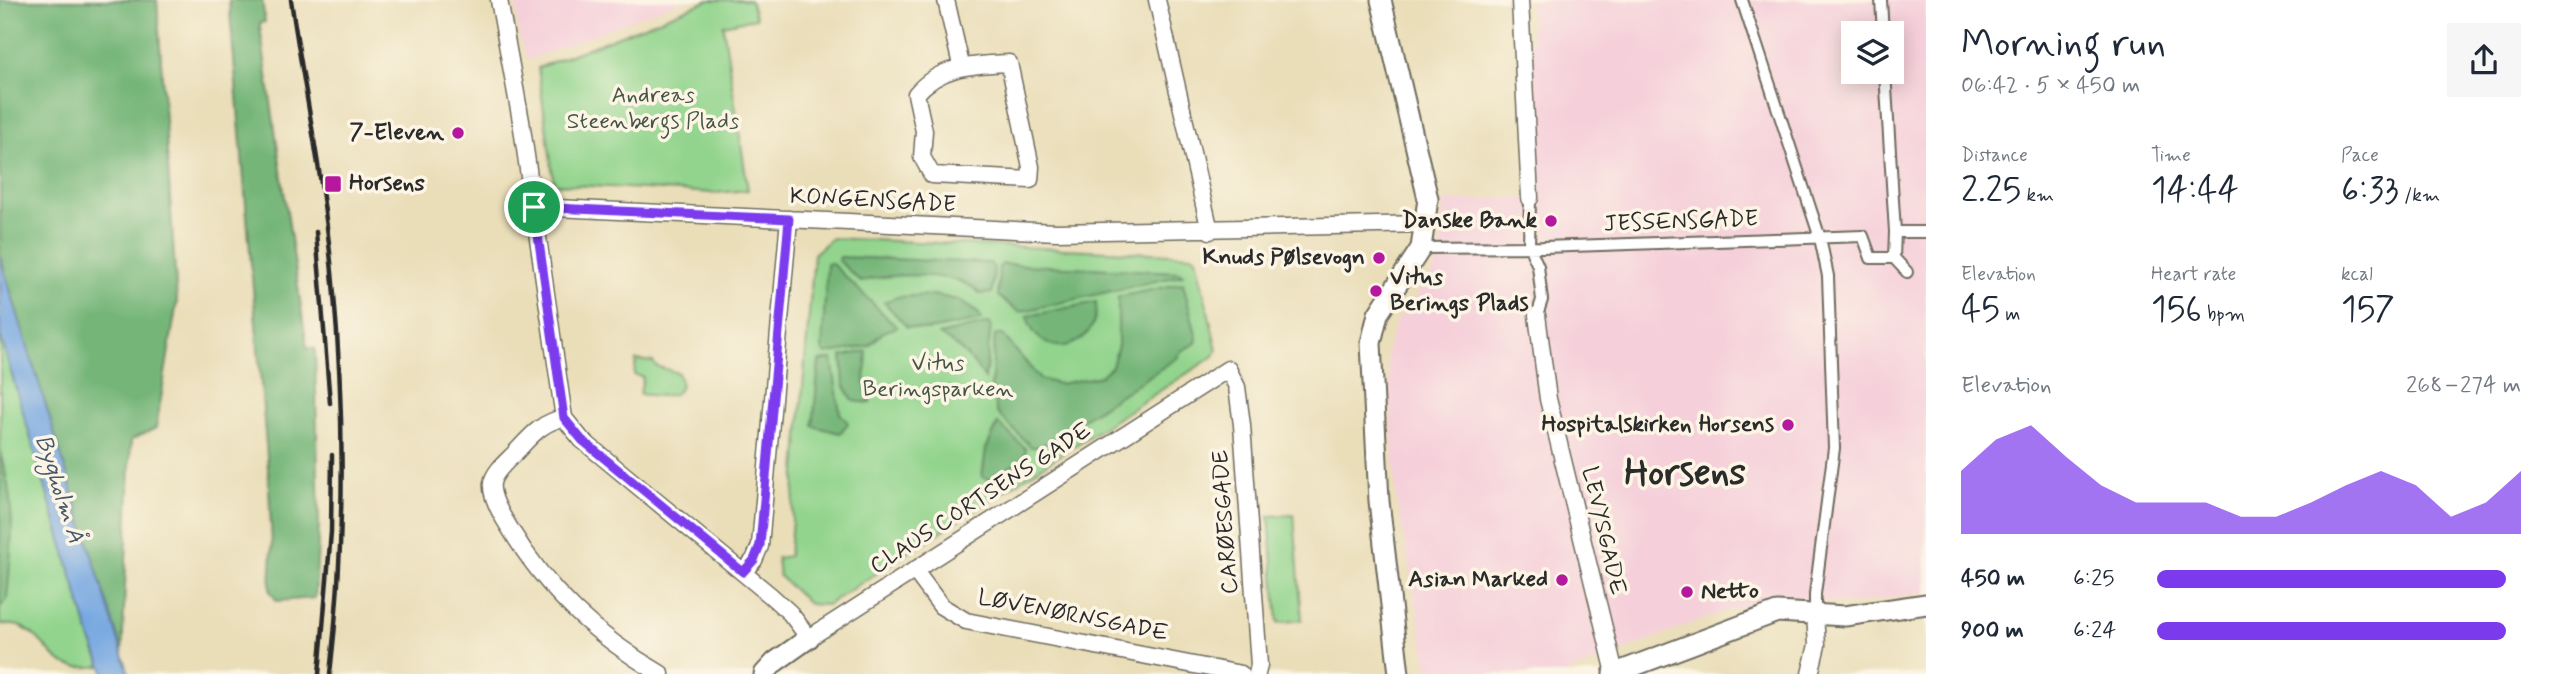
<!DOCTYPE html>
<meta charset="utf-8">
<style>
:root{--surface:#fff;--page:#f6f6f7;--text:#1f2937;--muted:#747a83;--accent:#7c3aed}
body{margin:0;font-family:Mynerve,sans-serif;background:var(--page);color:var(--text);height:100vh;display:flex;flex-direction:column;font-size:26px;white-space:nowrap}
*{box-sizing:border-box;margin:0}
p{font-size:23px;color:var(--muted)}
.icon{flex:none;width:38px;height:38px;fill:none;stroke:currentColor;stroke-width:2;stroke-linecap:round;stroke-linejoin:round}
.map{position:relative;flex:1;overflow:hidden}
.sheet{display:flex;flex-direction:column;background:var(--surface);width:630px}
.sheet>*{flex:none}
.buttons{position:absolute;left:1841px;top:21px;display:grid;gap:14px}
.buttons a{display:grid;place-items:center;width:63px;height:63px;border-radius:0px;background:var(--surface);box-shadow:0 4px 18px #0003;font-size:35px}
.pin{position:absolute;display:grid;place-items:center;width:60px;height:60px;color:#fff;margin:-30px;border:4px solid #fff;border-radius:50%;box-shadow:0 2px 7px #0007}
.round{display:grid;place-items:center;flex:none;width:74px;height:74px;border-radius:0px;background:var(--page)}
.headline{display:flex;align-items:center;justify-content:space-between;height:119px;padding:0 35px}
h1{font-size:38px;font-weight:600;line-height:52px}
.metrics{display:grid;grid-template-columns:repeat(3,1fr);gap:10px;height:119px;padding:7px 35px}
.metrics div{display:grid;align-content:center}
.metrics b{font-size:35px;font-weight:600}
.metrics small{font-size:19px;font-weight:400}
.metrics p{font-size:19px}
.chart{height:196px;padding:14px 35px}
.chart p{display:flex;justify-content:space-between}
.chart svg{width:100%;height:126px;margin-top:7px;fill:var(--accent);opacity:.7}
ul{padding:0 35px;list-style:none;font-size:23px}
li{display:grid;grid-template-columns:112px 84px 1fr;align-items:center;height:52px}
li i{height:18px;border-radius:9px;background:var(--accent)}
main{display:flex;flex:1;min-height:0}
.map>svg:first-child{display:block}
.built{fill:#f5cfda;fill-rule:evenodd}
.green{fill:#92d48d;stroke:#5e805c;stroke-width:2}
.forest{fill:#75b678;stroke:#507052;stroke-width:2}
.water{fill:#76a7e1;stroke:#506986;stroke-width:2}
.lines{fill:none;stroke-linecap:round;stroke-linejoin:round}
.pedestrian-casing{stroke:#6e6a5d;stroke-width:14}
.minor-casing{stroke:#6e6a5d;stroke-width:19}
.tertiary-casing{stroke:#6e6a5d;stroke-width:23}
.pedestrian{stroke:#fff;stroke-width:10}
.minor{stroke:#fff;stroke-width:16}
.tertiary{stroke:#fff;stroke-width:19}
.rail{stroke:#2b2b2b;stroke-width:4.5}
.route-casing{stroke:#fff;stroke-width:14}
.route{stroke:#7c3aed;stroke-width:9}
.poi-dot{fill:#b5179e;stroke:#fcf5e5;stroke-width:2.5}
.labels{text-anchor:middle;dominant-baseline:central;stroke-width:7;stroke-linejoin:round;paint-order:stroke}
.park-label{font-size:23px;fill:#455544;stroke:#fcf5e5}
.poi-label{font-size:23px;font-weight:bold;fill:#2b2b2b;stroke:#fcf5e5;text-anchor:end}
.street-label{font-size:23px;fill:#2b2b2b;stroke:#fcf5e5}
.water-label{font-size:24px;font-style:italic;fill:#45566b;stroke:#fcf5e5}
.town-label{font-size:37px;font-weight:bold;fill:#2b2b2b;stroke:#fcf5e5}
</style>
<main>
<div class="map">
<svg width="1926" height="674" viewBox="0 0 1926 674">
<rect width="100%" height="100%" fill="#fcf5e5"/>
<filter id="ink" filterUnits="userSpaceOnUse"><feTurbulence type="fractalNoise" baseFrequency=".0143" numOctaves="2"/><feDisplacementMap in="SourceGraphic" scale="14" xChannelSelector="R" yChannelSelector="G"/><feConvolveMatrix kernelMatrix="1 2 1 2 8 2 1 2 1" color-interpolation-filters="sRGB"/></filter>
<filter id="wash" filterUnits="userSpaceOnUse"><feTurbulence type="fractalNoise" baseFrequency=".00686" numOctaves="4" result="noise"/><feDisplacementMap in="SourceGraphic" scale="28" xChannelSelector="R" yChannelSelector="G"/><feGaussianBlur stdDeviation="1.57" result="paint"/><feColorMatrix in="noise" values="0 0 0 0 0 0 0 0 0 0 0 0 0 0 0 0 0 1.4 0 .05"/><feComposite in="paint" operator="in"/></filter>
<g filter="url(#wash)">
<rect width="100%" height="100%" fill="#eadeb9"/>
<path class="built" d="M515,0H683L528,60L520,40Z
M1530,0H1926V592L1850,604L1777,596L1716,614L1563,674L1429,673L1396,495L1387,351L1396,322L1433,272L1441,247L1443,201L1539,197ZM1853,33H1892V72H1853Z"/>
<path class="green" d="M709,0H750L756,18L723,25L748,190L715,193L554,184L538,68Z
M832,238L1192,255L1196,258L1217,350L1214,356L827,605L809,604L779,576L777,558L789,556L814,254Z
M0,335L91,640L101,666C47,674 57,646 22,627C17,624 6,625 0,624Z
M636,360L653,362L656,366L678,373C690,402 658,396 640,394L643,377L634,375Z
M1294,515L1302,620L1278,623L1269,516Z"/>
<path class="forest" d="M0,0H157L177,302L156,428L131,440L122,658L0,257Z
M229,0H262L265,22L260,23V27L307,348H315L319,523L315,598L277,601L270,591L272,546L268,469Z
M840,257L990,263L994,268L992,293L980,294C963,271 886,272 861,282L838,260Z
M831,263L897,327L883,332L869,346L826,354L822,350L827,264Z
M1003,264L1179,272L1183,275L1019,312L998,296L999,267Z
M1183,283L1197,338L1196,343L1181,351L1177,358L1040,447H1031L997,413L991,387L995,335H1003L1040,379L1059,384L1101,376L1112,366L1118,345V297Z
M933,295L958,300L979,314L981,320L929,330L907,327L884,302L897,297Z
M1096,302C1100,350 1039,365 1027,316Z
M989,323L991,325L985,379C972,359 960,347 939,335Z
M867,351L865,382L870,403L853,401L844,384L842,356Z
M832,359L840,413L848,423L840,433L813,426L819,361Z
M998,423L1026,449L1024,458L989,480L982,477L986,449Z
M0,453C17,506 12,544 7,599L0,607Z"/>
<path class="water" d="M0,257L129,674H105L91,640L0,335Z"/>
</g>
<g filter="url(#ink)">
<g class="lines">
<g class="pedestrian-casing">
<path id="pedestrian" d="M1742,0L1820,238L1828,276L1834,448L1815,594V615
M1881,0L1883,33
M1885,72L1895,232
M1530,198L1529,246L1538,266L1542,300L1537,315
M1421,248L1543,247L1863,236L1871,258H1894L1895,232H1926
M1894,258L1907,272"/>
</g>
<g class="minor-casing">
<path id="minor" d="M499,0L521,121L564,418L582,440L770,595L790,613L809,638L1228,369L1237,387L1242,425L1259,665L1257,674
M946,0L961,65
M1157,0L1210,231
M1520,0L1530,198
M1009,63L1031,167L1030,180L932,175L922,157L924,131L916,94C941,65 973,65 1009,63Z
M535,207L1057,232L1426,224
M1537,315L1548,399L1615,673
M564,418C541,422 530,437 514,454C506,462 494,472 492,483C490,496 502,516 509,527C547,591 597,637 661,674
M915,571L941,606L966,621L1241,674
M743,572L754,560L760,546L789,219
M1810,674L1817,645L1815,615"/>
</g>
<g class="tertiary-casing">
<path id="tertiary" d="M1381,0L1428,199L1421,248L1378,314L1371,343L1379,501L1399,674
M764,674L775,662L809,638
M1613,674L1777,612L1845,616L1926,604"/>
</g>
<use href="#pedestrian" class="pedestrian"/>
<use href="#minor" class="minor"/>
<use href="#tertiary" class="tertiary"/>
<path class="rail" d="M291,0C305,94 325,188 333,283C345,413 345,544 330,674
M316,232L330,403
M319,674L331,532L332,455"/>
</g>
</g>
<g class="lines" filter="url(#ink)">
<g class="route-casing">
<path id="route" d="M534,207L789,219L760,545L754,560L743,572L582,440L564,418Z"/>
</g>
<use href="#route" class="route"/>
</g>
<g class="poi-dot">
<circle cx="458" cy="133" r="7"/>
<rect x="324" y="175" width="18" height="18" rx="3.5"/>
<circle cx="1551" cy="221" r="7"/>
<circle cx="1379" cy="258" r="7"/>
<circle cx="1376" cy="291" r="7"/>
<circle cx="1788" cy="425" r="7"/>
<circle cx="1562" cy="580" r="7"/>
<circle cx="1687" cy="592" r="7"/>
</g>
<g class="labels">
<g class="park-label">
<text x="653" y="96">Andreas<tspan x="653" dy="26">Steenbergs Plads</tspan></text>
<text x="938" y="364">Vitus<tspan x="938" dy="26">Beringsparken</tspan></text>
</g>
<g class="poi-label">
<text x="444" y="133">7-Eleven</text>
<text x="349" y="184" text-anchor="start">Horsens</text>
<text x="1537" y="221">Danske Bank</text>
<text x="1365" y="258">Knuds Pølsevogn</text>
<text x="1390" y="278" text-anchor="start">Vitus<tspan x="1390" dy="26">Berings Plads</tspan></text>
<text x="1774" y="425">Hospitalskirken Horsens</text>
<text x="1548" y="580">Asian Marked</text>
<text x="1701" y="592" text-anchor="start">Netto</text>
</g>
<g class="street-label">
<text transform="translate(873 201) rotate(3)">KONGENSGADE</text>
<text transform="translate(1681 222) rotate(-2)">JESSENSGADE</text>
<text transform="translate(981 499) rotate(-33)">CLAUS CORTSENS GADE</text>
<text transform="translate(1226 522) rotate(-94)">CARØESGADE</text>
<text transform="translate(1603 531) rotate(77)">LEVYSGADE</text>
<text transform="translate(1073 616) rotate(11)">LØVENØRNSGADE</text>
</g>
<g class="water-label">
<text transform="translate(59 489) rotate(72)">Bygholm Å</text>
</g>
<g class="town-label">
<text x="1685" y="474">Horsens</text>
</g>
</g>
</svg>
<div class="buttons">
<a><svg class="icon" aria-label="layers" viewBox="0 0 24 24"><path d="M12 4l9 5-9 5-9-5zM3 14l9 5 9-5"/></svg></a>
</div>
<div class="pin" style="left:534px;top:207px;background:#1e9e55"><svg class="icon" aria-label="arrive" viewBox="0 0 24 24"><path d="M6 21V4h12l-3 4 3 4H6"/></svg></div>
</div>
<section class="sheet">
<div class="headline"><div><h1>Morning run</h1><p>06:42 · 5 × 450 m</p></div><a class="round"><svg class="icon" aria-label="share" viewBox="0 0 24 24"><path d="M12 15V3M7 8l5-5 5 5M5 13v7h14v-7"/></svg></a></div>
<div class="metrics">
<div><p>Distance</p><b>2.25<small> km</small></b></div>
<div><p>Time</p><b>14:44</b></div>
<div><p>Pace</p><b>6:33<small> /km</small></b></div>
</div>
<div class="metrics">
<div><p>Elevation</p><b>45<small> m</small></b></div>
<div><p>Heart rate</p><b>156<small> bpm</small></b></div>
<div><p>kcal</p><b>157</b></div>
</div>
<div class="chart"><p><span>Elevation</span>268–274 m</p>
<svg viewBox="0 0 160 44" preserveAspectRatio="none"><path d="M0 44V22L10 11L20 6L30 17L40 27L50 33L60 33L70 33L80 38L90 38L100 33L110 27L120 22L130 27L140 38L150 33L160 22V44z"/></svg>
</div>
<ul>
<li><b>450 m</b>6:25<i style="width:96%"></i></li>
<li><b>900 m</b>6:24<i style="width:96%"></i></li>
</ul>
</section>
</main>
